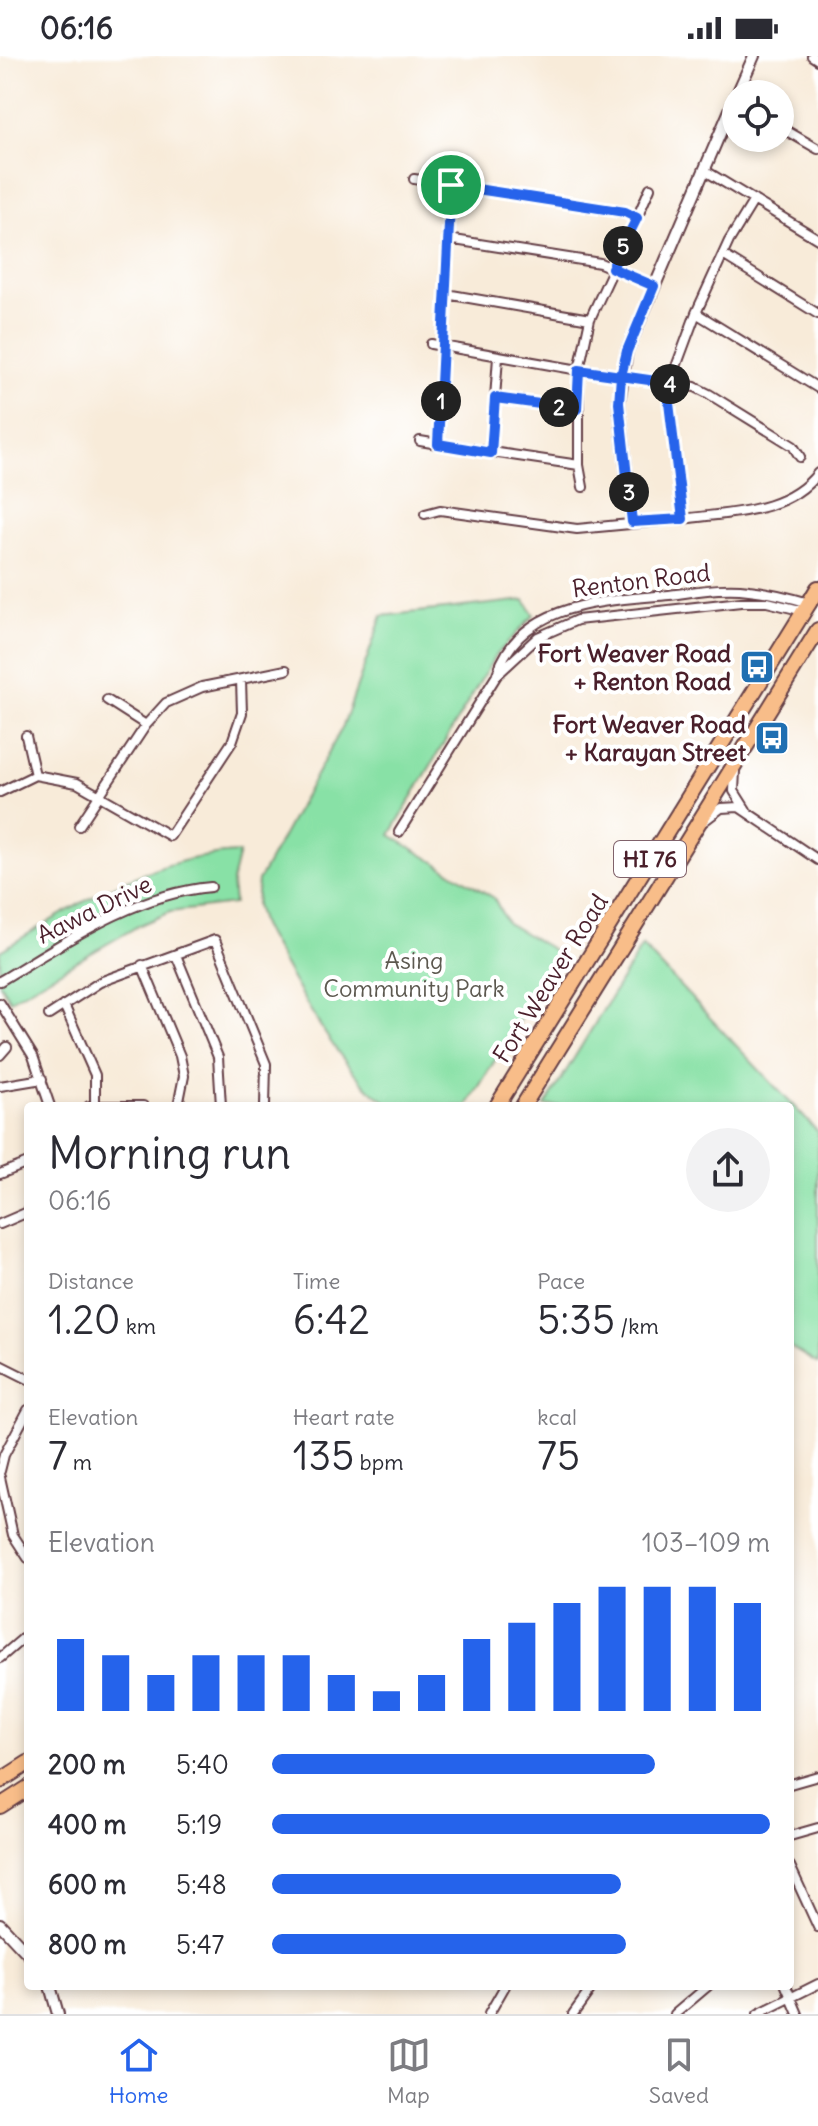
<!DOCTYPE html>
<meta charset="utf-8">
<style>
:root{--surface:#fff;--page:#f2f2f3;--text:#2b2b33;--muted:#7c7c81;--line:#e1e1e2;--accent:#2563eb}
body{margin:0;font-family:Delius,sans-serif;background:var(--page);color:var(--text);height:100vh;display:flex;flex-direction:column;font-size:30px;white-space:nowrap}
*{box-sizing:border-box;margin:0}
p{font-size:26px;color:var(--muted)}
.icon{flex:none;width:44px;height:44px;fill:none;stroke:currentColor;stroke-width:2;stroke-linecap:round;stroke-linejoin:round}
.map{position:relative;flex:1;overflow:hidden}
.panel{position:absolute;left:24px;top:1046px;width:770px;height:888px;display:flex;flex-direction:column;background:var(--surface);border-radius:8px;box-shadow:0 4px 12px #0003}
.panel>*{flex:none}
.tools{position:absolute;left:722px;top:24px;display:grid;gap:16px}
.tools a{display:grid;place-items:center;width:72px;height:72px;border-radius:50%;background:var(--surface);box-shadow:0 4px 12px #0003;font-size:40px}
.pin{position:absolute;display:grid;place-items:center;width:68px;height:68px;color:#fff;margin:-34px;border:4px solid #fff;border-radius:50%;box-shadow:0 2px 8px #0007}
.km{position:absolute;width:40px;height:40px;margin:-20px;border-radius:50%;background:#222;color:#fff;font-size:22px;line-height:40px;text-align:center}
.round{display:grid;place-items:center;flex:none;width:84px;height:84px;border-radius:42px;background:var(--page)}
.summary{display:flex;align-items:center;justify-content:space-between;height:136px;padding:0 24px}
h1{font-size:44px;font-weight:600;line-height:60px}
.stats{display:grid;grid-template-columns:repeat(3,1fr);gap:12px;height:136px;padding:8px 24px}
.stats div{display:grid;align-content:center}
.stats b{font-size:40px;font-weight:600}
.stats small{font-size:22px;font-weight:400}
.stats p{font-size:22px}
.chart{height:224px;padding:16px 24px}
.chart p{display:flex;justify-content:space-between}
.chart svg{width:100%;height:144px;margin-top:8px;stroke:var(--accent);stroke-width:6}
ul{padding:0 24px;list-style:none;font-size:26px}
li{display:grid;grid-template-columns:128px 96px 1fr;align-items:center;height:60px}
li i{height:20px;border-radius:10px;background:var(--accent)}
.status{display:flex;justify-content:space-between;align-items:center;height:56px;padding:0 40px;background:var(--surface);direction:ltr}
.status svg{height:22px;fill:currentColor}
.tab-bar{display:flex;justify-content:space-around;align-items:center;height:112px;border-top:2px solid var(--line);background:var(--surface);font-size:22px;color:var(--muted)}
.tab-bar a{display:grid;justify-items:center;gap:4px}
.tab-bar .selected{color:var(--accent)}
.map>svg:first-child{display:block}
.green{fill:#88e1a6;stroke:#698068;stroke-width:2}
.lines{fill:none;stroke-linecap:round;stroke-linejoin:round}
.minor-casing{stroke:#643e45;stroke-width:12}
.tertiary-casing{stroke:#643e45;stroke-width:14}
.primary-casing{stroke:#643e45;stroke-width:18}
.trunk-casing{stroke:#643e45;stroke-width:18}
.minor{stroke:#fff;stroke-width:8}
.tertiary{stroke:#fff;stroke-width:10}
.primary{stroke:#f8bd89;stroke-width:14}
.trunk{stroke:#f8bd89;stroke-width:14}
.route-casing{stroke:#fff;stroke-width:16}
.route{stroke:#2563eb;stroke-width:10}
.labels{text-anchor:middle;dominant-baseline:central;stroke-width:8;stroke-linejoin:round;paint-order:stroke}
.shield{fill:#fff;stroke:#80626b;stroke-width:2}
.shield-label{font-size:22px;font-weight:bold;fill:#4a1f2b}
.street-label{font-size:24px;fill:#4a1f2b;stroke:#fff}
.poi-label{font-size:24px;font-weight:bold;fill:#4a1f2b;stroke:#fff;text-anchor:end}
.park-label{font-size:24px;fill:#5d5950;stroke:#fff}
</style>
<div class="status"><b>06:16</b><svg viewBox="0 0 49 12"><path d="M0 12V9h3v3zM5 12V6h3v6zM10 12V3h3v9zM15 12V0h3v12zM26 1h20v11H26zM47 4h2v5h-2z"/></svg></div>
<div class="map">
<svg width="818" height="1958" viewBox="0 0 818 1958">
<rect width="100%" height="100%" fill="#fff"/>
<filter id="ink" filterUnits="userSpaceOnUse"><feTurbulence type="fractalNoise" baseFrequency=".0125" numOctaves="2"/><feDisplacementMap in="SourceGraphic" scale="16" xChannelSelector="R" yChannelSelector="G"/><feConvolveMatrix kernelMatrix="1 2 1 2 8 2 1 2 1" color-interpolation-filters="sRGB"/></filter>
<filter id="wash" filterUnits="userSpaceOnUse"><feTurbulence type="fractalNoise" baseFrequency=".006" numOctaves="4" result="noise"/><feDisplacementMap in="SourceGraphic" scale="32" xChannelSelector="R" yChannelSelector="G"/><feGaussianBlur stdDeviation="1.8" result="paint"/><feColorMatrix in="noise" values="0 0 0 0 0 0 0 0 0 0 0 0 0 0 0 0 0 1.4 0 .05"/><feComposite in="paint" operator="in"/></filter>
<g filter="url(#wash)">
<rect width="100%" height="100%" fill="#f8ebd9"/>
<path class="green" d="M525,544L534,559L495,600L390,779L494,842L507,867L560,898L467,1050C445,1050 420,1054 398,1050C352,1042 286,911 262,870L256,849L258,825L343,670L382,560Z
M239,797L232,825L234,848L170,856L140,869L10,944L0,928V895C76,850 149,800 239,797Z
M642,890L818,1076V1308L790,1291V1050H545Z"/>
</g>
<g filter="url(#ink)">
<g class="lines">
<g class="minor-casing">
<path id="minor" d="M812,0L818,4
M780,71L818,93
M704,114L818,183
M414,123L625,156L637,162L590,263L579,314L431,288
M451,129L438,388L579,409V314L670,327L696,257
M754,144L729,185L696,257L818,332
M637,162L650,132
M448,183L600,207L654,230
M723,199L818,258
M446,238L590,263
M495,342L577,353
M420,385L438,388
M491,397L498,301
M579,409L583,431
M425,458L440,454L577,473L683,463L669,347L670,327L695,331L709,338L793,390L800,401
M683,463C731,456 786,458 818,417
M497,618C520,545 607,545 669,539C695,536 723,530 749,534C769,536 789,541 809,547
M107,644L146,669
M26,680L35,719
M735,715L734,735L746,754
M0,736L35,719L77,727L170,780L232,686L242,657L241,624
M704,765L721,752L739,751L818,804
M79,770L146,669L166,647L202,631L286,614
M399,776L497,619L538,581L577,564L741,546H767L804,555
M176,899L218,1001L221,1050
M142,909L180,1000L184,1020L178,1050
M0,925C65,886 134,838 211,831
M0,947L33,1000L50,1050
M64,949L95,1019V1049
M49,959L100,926L215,884L266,1008L265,1050
M0,999L7,991
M0,1030L42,1023
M89,1050H143
M0,1118L28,1107
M0,1168L28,1156
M0,1309L28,1323
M0,1415L4,1399L28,1354
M0,1421L13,1479L28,1502
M0,1602L28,1578
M790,1728L818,1720
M790,1780L818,1772
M790,1810L818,1871
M786,1930L798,1958
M489,1958L505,1930
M573,1958L593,1930
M675,1958L708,1930
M758,1958L818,1928"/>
</g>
<g class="tertiary-casing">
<path id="tertiary" d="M737,38L754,0
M632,466L619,347L627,295L736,40
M0,1868L28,1898
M50,1930L58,1958"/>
</g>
<g class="primary-casing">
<path id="primary" d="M809,547L818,532"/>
</g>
<g class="trunk-casing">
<path id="trunk" d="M497,1050L809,547
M523,1050L818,574
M0,1725L28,1707
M0,1750L28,1732"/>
</g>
<use href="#minor" class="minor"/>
<use href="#tertiary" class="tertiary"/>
<use href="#primary" class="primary"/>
<use href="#trunk" class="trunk"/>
</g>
</g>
<g class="lines" filter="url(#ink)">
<g class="route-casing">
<path id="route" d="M451,129L438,388L491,397L495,342L577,353L579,314L621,320L619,347L632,466L683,463L669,347L670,327L621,320L627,295L654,230L612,212L637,162L625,156L451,129"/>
</g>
<use href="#route" class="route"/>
</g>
<defs>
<g id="bus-square" transform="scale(1.8)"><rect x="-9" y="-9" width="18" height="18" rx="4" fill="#1f6fb2" stroke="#fff"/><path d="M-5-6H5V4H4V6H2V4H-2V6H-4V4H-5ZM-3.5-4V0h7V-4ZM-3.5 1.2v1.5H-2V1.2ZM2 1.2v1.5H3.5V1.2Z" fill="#fff"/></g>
</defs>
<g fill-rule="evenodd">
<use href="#bus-square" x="757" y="611"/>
<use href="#bus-square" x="772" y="682"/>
</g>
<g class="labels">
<rect class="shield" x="614" y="785" width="72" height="36" rx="6"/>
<g class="shield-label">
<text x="650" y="803">HI 76</text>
</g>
<g class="street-label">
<text transform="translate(641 524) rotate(-7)">Renton Road</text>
<text transform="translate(94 853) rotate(-26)">Aawa Drive</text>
<text transform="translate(550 922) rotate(-58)">Fort Weaver Road</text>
</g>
<g class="poi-label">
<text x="731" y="597">Fort Weaver Road<tspan x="731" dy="28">+ Renton Road</tspan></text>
<text x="746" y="668">Fort Weaver Road<tspan x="746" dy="28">+ Karayan Street</tspan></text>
</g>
<g class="park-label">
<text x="414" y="904">Asing<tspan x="414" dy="28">Community Park</tspan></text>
</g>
</g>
</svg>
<div class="tools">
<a><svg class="icon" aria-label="locate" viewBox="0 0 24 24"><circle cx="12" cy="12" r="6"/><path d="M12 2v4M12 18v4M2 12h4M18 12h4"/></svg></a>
</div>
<div class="pin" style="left:451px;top:129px;background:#1e9e55"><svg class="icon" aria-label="arrive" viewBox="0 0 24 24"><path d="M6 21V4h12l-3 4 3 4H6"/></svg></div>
<b class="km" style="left:441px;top:345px">1</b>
<b class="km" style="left:559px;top:351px">2</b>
<b class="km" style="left:629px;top:436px">3</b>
<b class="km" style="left:670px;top:328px">4</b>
<b class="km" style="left:623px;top:190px">5</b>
<section class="panel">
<div class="summary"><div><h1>Morning run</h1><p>06:16</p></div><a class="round"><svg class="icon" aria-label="share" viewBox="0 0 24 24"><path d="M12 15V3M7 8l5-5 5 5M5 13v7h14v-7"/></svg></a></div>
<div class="stats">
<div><p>Distance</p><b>1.20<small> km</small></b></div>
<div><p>Time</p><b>6:42</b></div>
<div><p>Pace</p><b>5:35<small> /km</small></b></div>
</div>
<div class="stats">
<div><p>Elevation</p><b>7<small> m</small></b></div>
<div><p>Heart rate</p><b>135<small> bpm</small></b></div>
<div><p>kcal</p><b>75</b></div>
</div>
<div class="chart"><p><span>Elevation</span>103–109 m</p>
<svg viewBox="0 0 160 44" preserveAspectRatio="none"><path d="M5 44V22M15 44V27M25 44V33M35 44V27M45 44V27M55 44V27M65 44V33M75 44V38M85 44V33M95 44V22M105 44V17M115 44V11M125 44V6M135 44V6M145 44V6M155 44V11"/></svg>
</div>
<ul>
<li><b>200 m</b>5:40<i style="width:77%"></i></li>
<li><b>400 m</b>5:19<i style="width:100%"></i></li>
<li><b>600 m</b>5:48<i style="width:70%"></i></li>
<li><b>800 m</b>5:47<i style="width:71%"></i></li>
</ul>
</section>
</div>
<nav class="tab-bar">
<a class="selected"><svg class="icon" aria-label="home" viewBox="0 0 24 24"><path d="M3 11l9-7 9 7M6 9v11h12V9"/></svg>Home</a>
<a><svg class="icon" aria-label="map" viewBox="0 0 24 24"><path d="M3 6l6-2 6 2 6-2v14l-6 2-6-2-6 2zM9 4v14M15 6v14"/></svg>Map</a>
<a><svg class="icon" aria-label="saved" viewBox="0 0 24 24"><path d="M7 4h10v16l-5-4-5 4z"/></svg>Saved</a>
</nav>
